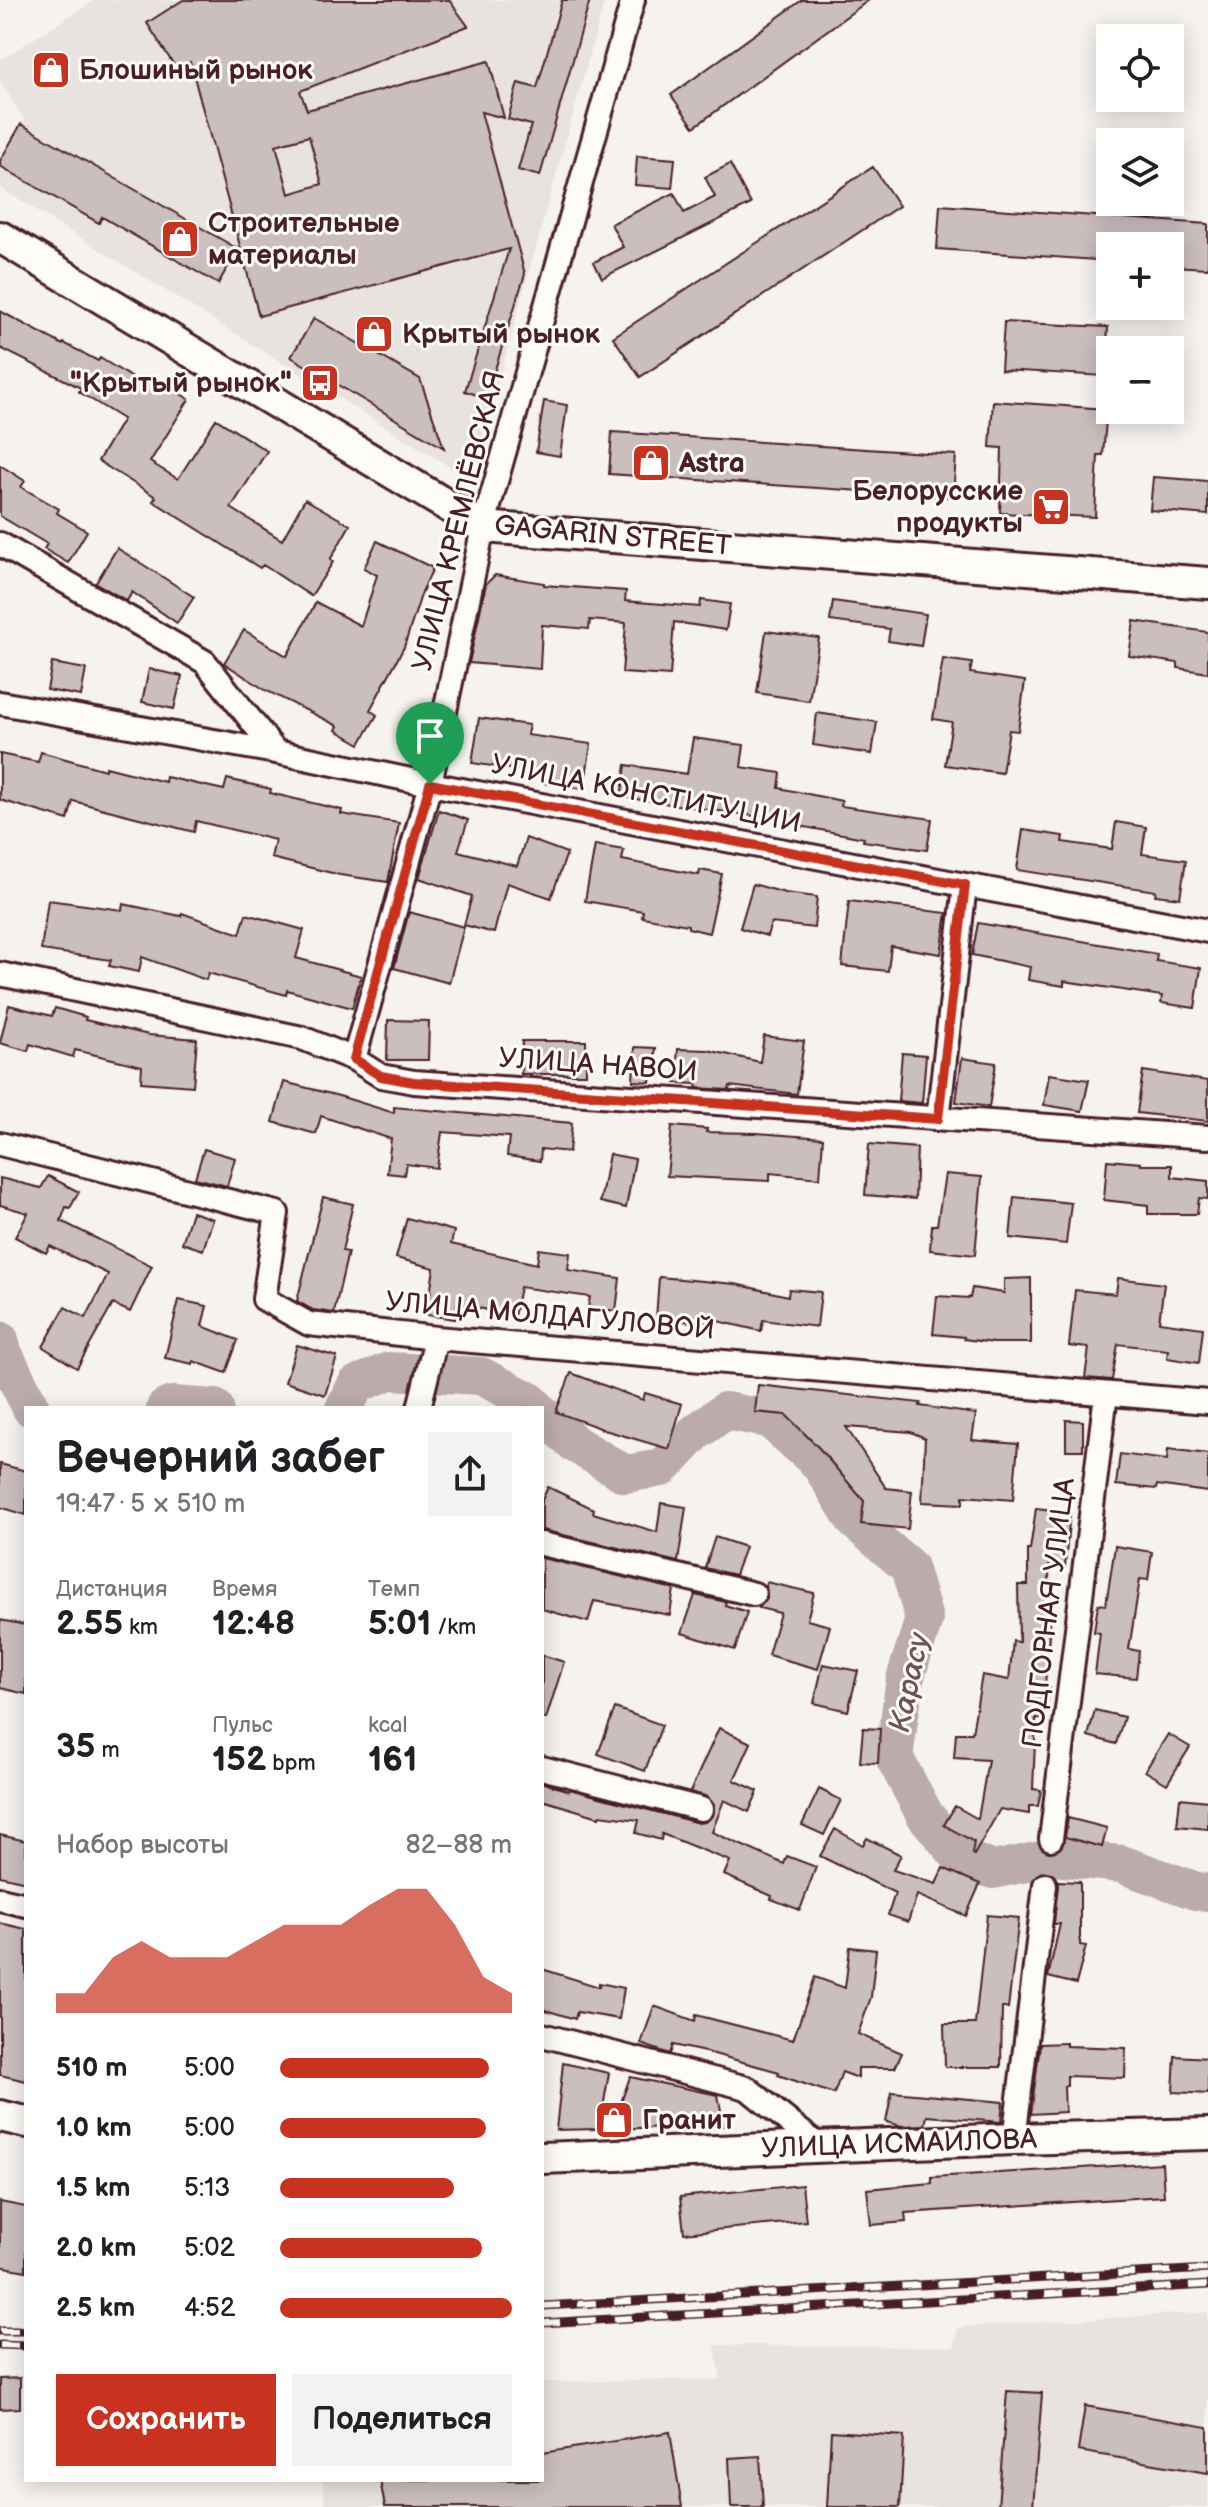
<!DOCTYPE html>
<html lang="ru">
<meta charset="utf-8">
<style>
:root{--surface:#fff;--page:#f2f2f2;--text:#202124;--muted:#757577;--accent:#c8321e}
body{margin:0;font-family:"Balsamiq Sans",sans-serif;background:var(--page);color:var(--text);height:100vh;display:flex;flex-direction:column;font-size:30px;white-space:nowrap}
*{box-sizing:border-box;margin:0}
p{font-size:26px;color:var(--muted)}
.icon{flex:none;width:44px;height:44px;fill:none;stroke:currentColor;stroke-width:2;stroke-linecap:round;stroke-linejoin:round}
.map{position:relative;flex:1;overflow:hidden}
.sheet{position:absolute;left:24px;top:1406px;width:520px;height:1076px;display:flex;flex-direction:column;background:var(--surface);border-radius:0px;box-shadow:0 4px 20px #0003}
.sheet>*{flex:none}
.fabs{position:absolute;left:1096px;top:24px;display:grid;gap:16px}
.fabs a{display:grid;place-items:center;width:88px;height:88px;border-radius:0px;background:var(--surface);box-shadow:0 4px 20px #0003;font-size:40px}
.pin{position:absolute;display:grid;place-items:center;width:68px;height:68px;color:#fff;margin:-82px -34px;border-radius:50% 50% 50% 0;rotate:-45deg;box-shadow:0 0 8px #0007}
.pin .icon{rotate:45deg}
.round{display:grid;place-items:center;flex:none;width:84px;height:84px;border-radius:0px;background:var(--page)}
.headline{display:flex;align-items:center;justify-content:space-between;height:136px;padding:0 32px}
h1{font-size:44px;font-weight:700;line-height:60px}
.stats{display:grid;grid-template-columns:repeat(3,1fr);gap:12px;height:136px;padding:8px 32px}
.stats div{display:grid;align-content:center}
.stats b{font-size:34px;font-weight:700}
.stats small{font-size:22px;font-weight:400}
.stats p{font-size:22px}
.chart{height:224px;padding:16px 32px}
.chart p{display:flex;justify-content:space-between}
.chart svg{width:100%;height:144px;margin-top:8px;fill:var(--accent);opacity:.7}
.primary-button{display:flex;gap:16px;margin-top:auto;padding:16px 32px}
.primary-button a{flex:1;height:92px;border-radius:0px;background:var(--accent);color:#fff;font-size:32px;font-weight:700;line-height:92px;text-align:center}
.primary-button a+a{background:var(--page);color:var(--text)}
ul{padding:0 32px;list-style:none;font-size:26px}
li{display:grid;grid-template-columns:128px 96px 1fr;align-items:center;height:60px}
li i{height:20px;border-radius:10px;background:var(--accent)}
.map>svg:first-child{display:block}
.built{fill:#e9e3e0}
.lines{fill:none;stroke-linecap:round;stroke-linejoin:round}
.river{stroke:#bbabac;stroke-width:38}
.building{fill:#cbbfbe;stroke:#4a1f2b;stroke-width:2;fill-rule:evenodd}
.minor-casing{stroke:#4a1f2b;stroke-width:28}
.secondary-casing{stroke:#4a1f2b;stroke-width:36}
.minor{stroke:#fdfcf7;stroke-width:22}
.secondary{stroke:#fdfcf7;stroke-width:30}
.rail-casing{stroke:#4a1f2b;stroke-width:9}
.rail{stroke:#fdfcf7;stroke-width:6;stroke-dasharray:18;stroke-linecap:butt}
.route-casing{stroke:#fff;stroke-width:16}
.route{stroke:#c8321e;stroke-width:10}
.labels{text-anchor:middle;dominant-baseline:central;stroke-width:6;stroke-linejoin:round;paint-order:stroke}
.poi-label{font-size:28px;font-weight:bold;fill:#4a1f2b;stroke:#fdfcf7;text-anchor:start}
.street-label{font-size:28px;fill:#4a1f2b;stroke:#fdfcf7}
.water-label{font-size:30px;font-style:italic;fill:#725058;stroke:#fdfcf7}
</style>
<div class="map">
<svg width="1208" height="2507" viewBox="0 0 1208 2507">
<rect width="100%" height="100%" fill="#f6f3ef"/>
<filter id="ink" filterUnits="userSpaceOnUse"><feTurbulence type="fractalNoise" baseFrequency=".0125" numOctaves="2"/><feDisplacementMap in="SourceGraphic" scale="16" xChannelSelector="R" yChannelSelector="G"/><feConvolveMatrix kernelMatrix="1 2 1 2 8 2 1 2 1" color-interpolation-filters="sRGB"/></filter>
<g filter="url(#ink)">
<path class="built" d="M95,0H605L471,480L0,188V161L24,120L0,81V60Z
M1208,2312V2507H325L323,2480H542V2382L721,2379L714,2345L954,2347L958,2327Z"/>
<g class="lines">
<path class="river" d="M0,1340L3,1352L31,1408
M165,1408L172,1405L215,1408
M344,1408L356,1385L389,1371L481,1376L530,1401L537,1408
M542,1413L575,1444L625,1474L662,1468L695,1433L725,1411L769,1419L819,1463L855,1521L909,1567L924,1619L905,1679L894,1757L925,1815L960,1857L993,1870L1055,1857L1121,1864L1196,1891L1208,1892"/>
</g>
<path class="building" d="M183,0H449L468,26L300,91L307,110L489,61L504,118L481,112L525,274L486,398L465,391L509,249L259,316L190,62L177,70L147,23ZM309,136L322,184L289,194L276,145Z
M562,0H590L540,176L518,170L531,125L508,119L518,83L537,88Z
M802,0H869L694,127L671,95Z
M21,124L238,249L218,284L102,217L99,223L0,166V161Z
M637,156L675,159L672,188L635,185Z
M730,164L751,204L602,278L594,262L623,247L611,224L674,193L684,213L715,197L705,177Z
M873,167L899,206L640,377L613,337Z
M940,205L1208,224V268L1170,266V246H1110V261L937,249Z
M0,311L63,345L64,343L98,361L100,358L144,385L150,376L189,399L150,462L178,479L216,419L267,451L231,508L282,540L305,499L350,525L330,560L333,562L311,596L263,565L260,568L153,501L156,497L98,461L123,419L79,392L81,388L0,348Z
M314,318L420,379L444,448L291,357Z
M1004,322L1108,327L1105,376L1001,370Z
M544,401L567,405L560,456L536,452Z
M993,401L1107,409L1103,455H1098L1095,517L1000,513L1002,448L990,447Z
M612,432L956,455L953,497L609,474Z
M0,465L25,481L21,487L59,509L57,513L87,531L68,563L44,549L47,544L0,516Z
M1153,477L1208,481V515L1150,510Z
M377,541L433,568L422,592L404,647L370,710L377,715L360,744L336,730L338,726L265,690L224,663L244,630L287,656L316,602L361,626L377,575L364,568Z
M117,548L194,597L177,623L132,592L127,601L96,583Z
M495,575L544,583V585L626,591L625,601L700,607L701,600L730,604L726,630L674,622L670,676L622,673L626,623L590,620L589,629L542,625L540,669L469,663L486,584Z
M833,601L926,614L921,646L888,641L890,629L830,621Z
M1134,621L1208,632V673L1178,668V663L1129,656Z
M766,631L819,638L809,701L757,693Z
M943,659L972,663L970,673L1025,681L1018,731L1009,730L1002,773L945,765L952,722L933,719Z
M52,663L86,669L81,696L47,690Z
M149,669L182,676L174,709L142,702Z
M817,713L877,722L872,754L813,745Z
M479,718L529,725L527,735L591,744L584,789L543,783L544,774L472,763Z
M693,738L744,745L741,767L781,773L779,788L842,801L841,806L932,819L927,850L863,841L864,838L794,825L795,822L621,797L626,765L687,774Z
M41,752L105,770L106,767L165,782L166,777L224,790L227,779L271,789L270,793L342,810L341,814L399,823L388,882L340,875L271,858L275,840L196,821L194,832L73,801L68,820L0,800V754L38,762Z
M439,810L468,820L458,851L517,866L526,838L567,853L551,898L507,883L494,933L464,925L472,896L419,878Z
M1116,822L1146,827L1142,854L1186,860L1180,898L1155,895L1156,891L1017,870L1023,830L1063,836L1062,842L1112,849Z
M595,845L624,850L622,860L699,875L700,870L722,874L709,933L688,928V925L642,917L643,911L585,901Z
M753,884L785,893L817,897L814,928L771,923L767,936L740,928Z
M48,900L122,910L123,904L181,916L182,913L240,934L246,914L304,930L296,958L361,976L352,1008L287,990L286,995L208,973L206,980L142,957L139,972L109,966L111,960L41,950Z
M849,901L947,913L941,954L891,946L888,971L842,966Z
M409,912L464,927L449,983L394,968Z
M978,923L1157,954L1156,961L1201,968L1195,1008L1161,1003L1162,996L1064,981V986L1028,980L1030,967L972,955Z
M9,1005L52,1016L55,1008L86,1017L85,1020L149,1035L197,1039L193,1086L141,1082L142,1066L75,1050L73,1057L30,1044L28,1051L0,1043Z
M388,1020L429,1021L428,1060H387Z
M764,1036L804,1041L797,1094L730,1086L729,1090L696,1088L697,1084L675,1083L678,1049L708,1050L760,1062Z
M522,1041H586V1074H521Z
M635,1047L656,1048L650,1082L633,1081Z
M902,1053L926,1055L922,1103L898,1101Z
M962,1058L996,1063L989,1107L956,1102Z
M1143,1071L1208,1081V1121L1137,1113Z
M1049,1074L1089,1080L1082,1111L1044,1105Z
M284,1082L339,1096L394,1113V1107L572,1123L569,1152L541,1149L540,1161L507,1156L509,1137L442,1132L437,1168L406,1164L404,1175L387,1173L391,1139L321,1116L316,1134L273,1122Z
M672,1126L707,1129L706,1132L757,1133L823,1138L820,1178L770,1173V1181L667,1176Z
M869,1144L917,1148L915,1199L865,1195Z
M204,1149L235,1158L227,1186L195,1178Z
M609,1154L635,1159L626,1208L600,1202Z
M1107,1160L1141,1163V1165H1172V1177L1208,1181V1199L1199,1198L1197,1214H1148V1205L1104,1200Z
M945,1174L982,1177L975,1255L930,1250L932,1225H937Z
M48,1176L79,1192L70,1208L66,1207L61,1221L152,1266L130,1312L113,1304L77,1368L43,1347L65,1307L86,1318L108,1274L50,1246L46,1253L15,1237L28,1213L0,1205V1178L41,1188Z
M323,1197L353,1204L342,1251L348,1252L334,1313L313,1310L297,1301Z
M1014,1197L1071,1203L1066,1244L1010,1238Z
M192,1212L213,1219L203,1250L182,1243Z
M407,1218L454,1231L451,1244L537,1264L539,1249L570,1253L568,1270L620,1278L616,1311L588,1307L590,1297L520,1287L514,1316L457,1303L455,1319L427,1315L434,1268L396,1258Z
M659,1277L735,1284L788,1296L789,1289L821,1292L817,1327L763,1320L761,1331L709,1319L708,1323L656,1319Z
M1031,1278V1343H994L964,1339V1337L933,1334L937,1296L970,1298L972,1288L1004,1293V1279Z
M1118,1278L1164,1284L1159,1322L1203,1328L1199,1363L1167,1358L1168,1350L1118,1344L1112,1380L1085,1378L1089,1348L1069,1346L1075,1290L1116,1294Z
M179,1300L207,1306L202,1326L238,1340L226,1373L193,1361V1364L165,1358Z
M297,1345L337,1357L325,1395L285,1382Z
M571,1373L643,1400L645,1393L682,1404L669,1449L608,1431L556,1412Z
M758,1385L921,1403L920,1406L976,1414L972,1440L1018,1444L1013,1500L963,1496V1504L922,1502L925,1438L911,1432L846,1427L886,1488L912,1491L908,1529L861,1524L864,1501L819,1448L786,1415L755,1412Z
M1066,1420L1083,1421V1450H1066Z
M1168,1449L1208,1454V1492L1157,1485L1156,1489L1116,1485L1120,1454L1167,1460Z
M0,1464L26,1471V1515L0,1507Z
M548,1487L594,1509L593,1513L657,1532L661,1503L686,1507L678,1562L542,1530V1500Z
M1036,1508L1070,1512L1065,1566H1049L1050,1622L1045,1686L1050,1687L1044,1720L1036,1718L1033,1789L1041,1790L1038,1806H1029V1814L1000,1809L974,1855L972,1854L974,1842L944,1825L955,1806L978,1819L988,1760L954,1758L956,1733H972L982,1675L1009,1680L1013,1641L1019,1642L1018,1585H1028V1550H1030Z
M715,1537L745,1547L735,1575L705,1568Z
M1115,1546L1152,1552L1148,1580L1140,1579L1129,1649L1139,1651L1136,1678L1095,1674L1100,1633L1094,1632L1098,1604L1106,1605Z
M542,1558L674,1589L670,1615L594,1601L588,1622L542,1609Z
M766,1582L814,1593L807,1620L830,1626L818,1669L768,1655L780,1613L759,1608L767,1598Z
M695,1595L726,1602L725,1605L747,1612L735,1650L682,1633Z
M0,1620L26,1625V1694L0,1688Z
M542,1655L564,1662L546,1719L542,1718Z
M823,1664L858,1671L848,1711L814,1703Z
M615,1708L662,1725L645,1771L598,1754Z
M1095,1710L1124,1717L1116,1744L1088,1736Z
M719,1728L751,1743L734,1780L758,1791L749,1812L724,1800L712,1832L784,1864L787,1856L816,1867L800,1910L771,1899L772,1896L724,1875L730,1861L662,1834L661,1840L636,1833L639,1820L600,1815L599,1817L542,1800V1782L569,1791V1789L698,1823L705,1822L714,1813V1805L705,1796L690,1792Z
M863,1728L880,1729L878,1763L860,1762Z
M1168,1734L1190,1747L1167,1784L1145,1771Z
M819,1789L841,1800L824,1835L802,1825Z
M1180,1798L1208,1801V1829L1177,1826Z
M1068,1818L1107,1828L1102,1847L1065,1837Z
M835,1829L863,1845L867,1838L901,1855L893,1870L936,1884L943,1868L980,1884L966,1916L917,1895L908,1922L888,1915L895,1893L820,1856Z
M0,1835L26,1841V1882L0,1876Z
M1058,1881L1080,1882V1945L1086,1946L1076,1984L1048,1977L1060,1924H1054Z
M987,1915L1019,1918L1008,2008H1002L1001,2067H945L944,2024H975Z
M0,1923L26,1929V2081L0,2075Z
M850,1947L876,1950L871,1997L858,2034L902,2053L895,2068H858V2078L842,2072L834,2094L778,2075L779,2072L714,2054L673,2045L670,2054L641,2044L654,2006L695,2021L696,2015L793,2040L815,1977L845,1988Z
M542,1969L599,1987V1983L624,1988L619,2019L577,2012L575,2019L542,2009Z
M1066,2043V2046L1126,2048L1125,2078L1067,2076V2086H1064L1065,2112L1031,2114L1040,2044Z
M1175,2056L1208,2058V2094L1173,2092Z
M563,2063L609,2073L603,2108L618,2111L630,2077L718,2095L724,2126L556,2130Z
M892,2092L1003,2102L1001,2122L927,2116L925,2125L902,2126L886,2122Z
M1162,2163L1164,2196L905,2213L906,2222L871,2225L867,2189L932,2183V2177Z
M802,2185L806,2221L684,2233L680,2197Z
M0,2202L26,2207V2271L0,2266Z
M20,2378V2408L0,2409V2379Z
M1007,2391L1042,2393L1033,2507H998Z
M1085,2406L1208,2427V2473L1078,2451Z
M831,2431L904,2436L900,2507H827Z
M670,2432L682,2507H385L380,2480H542V2453Z
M760,2456L763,2507H731L729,2458Z"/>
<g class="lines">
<g class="minor-casing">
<path id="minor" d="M0,544L205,662L276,752L430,784L1208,931
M0,703L276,752
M0,974L302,1038L354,1059L381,1076L414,1082L1208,1137
M354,1059L430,784L483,527L633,0
M938,1119L965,885
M0,1144L277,1213L264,1299L309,1324L436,1338L1208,1402
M419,1408L436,1338
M542,1544L754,1594
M542,1768L701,1809
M1051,1839L1106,1394
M0,1899L26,1905
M542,2035L747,2088L820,2147
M1014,2139L1045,1885"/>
</g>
<g class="secondary-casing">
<path id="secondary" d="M0,237L483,527L1208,583
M0,2116L26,2122
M542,2158L1014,2139L1208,2134"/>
</g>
<use href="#minor" class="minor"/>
<use href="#secondary" class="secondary"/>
<g class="rail-casing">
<path id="rail" d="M542,2306L1208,2269
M542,2323L1208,2285
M0,2331H26
M0,2345L26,2346"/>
</g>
<use href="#rail" class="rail"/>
</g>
</g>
<g class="lines" filter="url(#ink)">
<g class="route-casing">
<path id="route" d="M430,784L965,885L938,1119L414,1082L381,1076L354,1059Z"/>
</g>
<use href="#route" class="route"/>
</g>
<defs>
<g id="shop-square" transform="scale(2)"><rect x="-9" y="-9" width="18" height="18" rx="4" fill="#c8321e" stroke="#fdfcf7"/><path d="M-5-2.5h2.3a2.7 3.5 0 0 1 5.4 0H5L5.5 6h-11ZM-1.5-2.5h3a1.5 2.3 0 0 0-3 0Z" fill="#fff"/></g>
<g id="bus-square" transform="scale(2)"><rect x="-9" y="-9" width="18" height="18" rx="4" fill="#c8321e" stroke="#fdfcf7"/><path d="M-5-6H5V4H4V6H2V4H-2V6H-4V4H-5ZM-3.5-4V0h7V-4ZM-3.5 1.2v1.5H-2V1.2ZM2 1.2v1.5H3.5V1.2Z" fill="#fff"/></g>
<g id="supermarket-square" transform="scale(2)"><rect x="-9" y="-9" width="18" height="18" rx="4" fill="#c8321e" stroke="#fdfcf7"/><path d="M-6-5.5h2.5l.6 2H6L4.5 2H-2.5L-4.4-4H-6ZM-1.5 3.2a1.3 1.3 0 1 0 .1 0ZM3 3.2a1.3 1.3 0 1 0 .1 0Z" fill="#fff"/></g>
</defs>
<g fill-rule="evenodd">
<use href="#shop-square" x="51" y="70"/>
<use href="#shop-square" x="180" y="239"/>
<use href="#shop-square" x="374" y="334"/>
<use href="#bus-square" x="320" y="383"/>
<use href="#shop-square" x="651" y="463"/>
<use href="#supermarket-square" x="1051" y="507"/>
<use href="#shop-square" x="614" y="2120"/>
</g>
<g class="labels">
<g class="poi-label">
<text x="79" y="70">Блошиный рынок</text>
<text x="208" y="223">Строительные<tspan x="208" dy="32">материалы</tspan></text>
<text x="402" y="334">Крытый рынок</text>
<text x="292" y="383" text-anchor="end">"Крытый рынок"</text>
<text x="679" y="463">Astra</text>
<text x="1023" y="491" text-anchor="end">Белорусские<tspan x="1023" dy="32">продукты</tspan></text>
<text x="642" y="2120">Гранит</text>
</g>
<g class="street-label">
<text transform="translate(459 521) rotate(-76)">УЛИЦА КРЕМЛЁВСКАЯ</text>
<text transform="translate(613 536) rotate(5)">GAGARIN STREET</text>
<text transform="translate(646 794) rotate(11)">УЛИЦА КОНСТИТУЦИИ</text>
<text transform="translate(598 1065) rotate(4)">УЛИЦА НАВОИ</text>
<text transform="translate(550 1316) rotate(5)">УЛИЦА МОЛДАГУЛОВОЙ</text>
<text transform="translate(1049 1613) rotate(-83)">ПОДГОРНАЯ УЛИЦА</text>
<text transform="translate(899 2144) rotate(-2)">УЛИЦА ИСМАИЛОВА</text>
</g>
<g class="water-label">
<text transform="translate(910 1683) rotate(-78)">Карасу</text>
</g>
</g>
</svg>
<div class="fabs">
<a><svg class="icon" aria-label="locate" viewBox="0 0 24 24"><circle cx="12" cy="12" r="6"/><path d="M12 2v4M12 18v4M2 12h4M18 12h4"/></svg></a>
<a><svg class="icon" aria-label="layers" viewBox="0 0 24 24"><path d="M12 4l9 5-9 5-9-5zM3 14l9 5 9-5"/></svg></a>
<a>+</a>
<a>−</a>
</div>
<div class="pin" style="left:430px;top:784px;background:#1e9e55"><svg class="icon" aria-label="arrive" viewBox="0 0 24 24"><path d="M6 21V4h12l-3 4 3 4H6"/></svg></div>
<section class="sheet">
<div class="headline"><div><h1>Вечерний забег</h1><p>19:47 · 5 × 510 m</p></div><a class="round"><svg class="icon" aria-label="share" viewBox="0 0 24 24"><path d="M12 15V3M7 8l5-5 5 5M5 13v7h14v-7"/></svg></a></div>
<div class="stats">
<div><p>Дистанция</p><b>2.55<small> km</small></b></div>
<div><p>Время</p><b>12:48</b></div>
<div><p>Темп</p><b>5:01<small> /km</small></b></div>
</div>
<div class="stats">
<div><b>35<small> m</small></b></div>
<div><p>Пульс</p><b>152<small> bpm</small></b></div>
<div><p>kcal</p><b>161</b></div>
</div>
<div class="chart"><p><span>Набор высоты</span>82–88 m</p>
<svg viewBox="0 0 160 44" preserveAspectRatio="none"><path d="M0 44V38L10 38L20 27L30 22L40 27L50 27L60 27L70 22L80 17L90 17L100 17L110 11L120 6L130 6L140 17L150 33L160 38V44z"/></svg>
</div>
<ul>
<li><b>510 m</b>5:00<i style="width:90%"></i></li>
<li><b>1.0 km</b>5:00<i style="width:89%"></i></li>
<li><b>1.5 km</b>5:13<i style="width:75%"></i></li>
<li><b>2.0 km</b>5:02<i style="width:87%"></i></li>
<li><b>2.5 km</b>4:52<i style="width:100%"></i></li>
</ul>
<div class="primary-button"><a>Сохранить</a><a>Поделиться</a></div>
</section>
</div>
